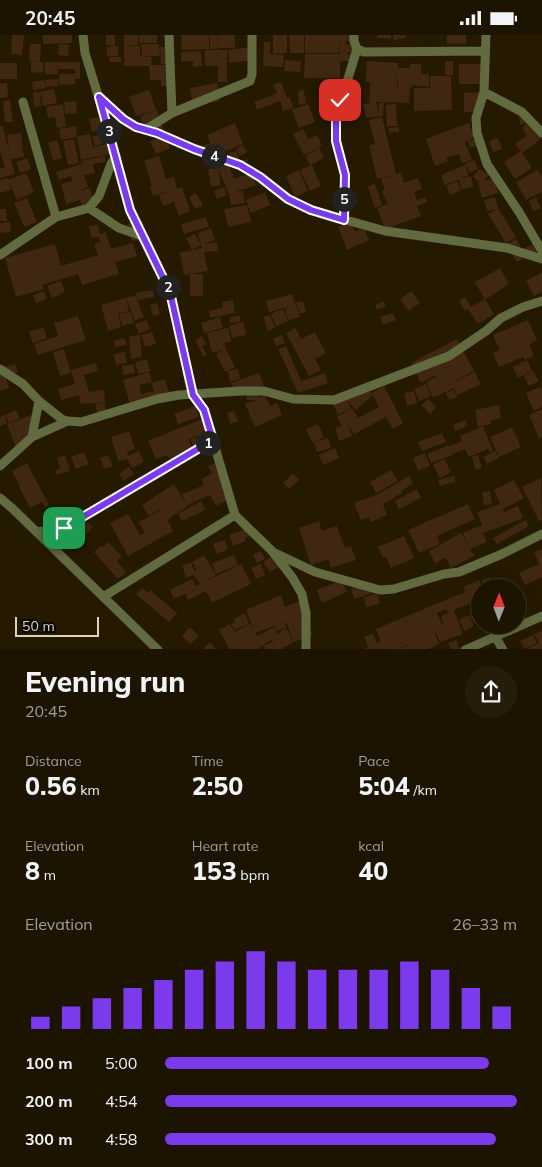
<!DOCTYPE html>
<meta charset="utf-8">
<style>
:root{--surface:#1c1400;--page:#251d0a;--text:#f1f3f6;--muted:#a09e99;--line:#3a3322;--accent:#7c3aed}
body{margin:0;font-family:Mulish,sans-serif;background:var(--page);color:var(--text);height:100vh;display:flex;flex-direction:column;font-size:19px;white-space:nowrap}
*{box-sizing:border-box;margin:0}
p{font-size:16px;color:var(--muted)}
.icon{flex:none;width:28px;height:28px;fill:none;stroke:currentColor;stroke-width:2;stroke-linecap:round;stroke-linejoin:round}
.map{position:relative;height:614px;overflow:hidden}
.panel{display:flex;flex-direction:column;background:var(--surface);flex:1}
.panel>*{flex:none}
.needle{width:32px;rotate:1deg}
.buttons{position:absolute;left:471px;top:544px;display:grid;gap:10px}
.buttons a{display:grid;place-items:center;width:55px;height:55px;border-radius:50%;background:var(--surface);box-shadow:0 5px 20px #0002,0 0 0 1px var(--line);font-size:25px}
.scale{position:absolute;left:15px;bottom:12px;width:84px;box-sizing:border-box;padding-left:5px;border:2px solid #dad3c2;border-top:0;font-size:14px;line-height:18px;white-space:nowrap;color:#dad3c2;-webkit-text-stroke:4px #0a0600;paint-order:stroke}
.pin{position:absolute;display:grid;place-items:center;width:42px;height:42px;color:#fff;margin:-21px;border-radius:10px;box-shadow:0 2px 8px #0006}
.km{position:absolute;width:25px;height:25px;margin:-12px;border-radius:50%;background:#222;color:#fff;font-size:14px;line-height:25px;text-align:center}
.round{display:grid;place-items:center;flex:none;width:52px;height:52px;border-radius:26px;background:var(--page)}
.overview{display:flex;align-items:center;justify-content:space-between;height:85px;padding:0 25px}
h1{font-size:28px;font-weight:800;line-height:38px}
.stats{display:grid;grid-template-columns:repeat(3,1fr);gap:8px;height:85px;padding:5px 25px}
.stats div{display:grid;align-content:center}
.stats b{font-size:25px;font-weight:800}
.stats small{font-size:14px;font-weight:400}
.stats p{font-size:14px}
.chart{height:140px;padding:10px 25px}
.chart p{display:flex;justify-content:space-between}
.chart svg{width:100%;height:90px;margin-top:5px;stroke:var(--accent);stroke-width:6}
ul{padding:0 25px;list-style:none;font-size:16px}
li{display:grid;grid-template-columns:80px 60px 1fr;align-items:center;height:38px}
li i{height:12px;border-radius:6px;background:var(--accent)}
.status{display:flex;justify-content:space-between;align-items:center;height:35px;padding:0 25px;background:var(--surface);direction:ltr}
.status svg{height:14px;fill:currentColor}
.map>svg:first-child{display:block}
.building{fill:#3f2711;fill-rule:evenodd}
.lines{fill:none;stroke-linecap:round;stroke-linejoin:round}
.minor{stroke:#626a40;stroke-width:9}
.route-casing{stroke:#fff;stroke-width:10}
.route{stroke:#7c3aed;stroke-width:6}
</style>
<div class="status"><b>20:45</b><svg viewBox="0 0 49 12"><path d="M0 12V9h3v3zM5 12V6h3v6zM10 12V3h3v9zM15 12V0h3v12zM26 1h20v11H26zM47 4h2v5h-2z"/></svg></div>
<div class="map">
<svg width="542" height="615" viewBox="0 0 542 615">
<rect width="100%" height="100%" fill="#251a00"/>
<path class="building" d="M12,0H24L22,20L11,19Z
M43,0H72V8L43,9Z
M106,0H115V11L106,10Z
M124,0H138V10L124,11Z
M139,0H157V8H139Z
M181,0H209V14L182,15Z
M210,0H217L218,14H210Z
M218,0H235V13H218Z
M273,0H287V18L273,19Z
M289,0H304V18H290Z
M305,0H354V6H346V10L353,9L354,17H347V19H352V26H340V43H304L305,19H340V6L339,18H305Z
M377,0H391V4L377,3Z
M393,0H406V3L393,5Z
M447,0H466V9H447Z
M264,7H270V19L284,20L283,32L263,31Z
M30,9H41L40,27L29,26Z
M59,9L69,10L68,21L58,20Z
M141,9H159L160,21H142Z
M118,11V21H107V12Z
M124,11H140V21L152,22L151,30H172L173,51H161V45H150L149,31H124Z
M160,12H172L173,29H161Z
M251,12L253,25L229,28L228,15Z
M205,15H227V47H218V31H205Z
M201,16L202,31L193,32V26L181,27V17Z
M109,22H121V27H109Z
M285,25L301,26L300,37L284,36Z
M367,26L398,28V33H410V29H421V39H429V52L412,50V53H398V36L397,53H410L409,68L376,67L379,79V68H384L383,81L366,83L363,69L373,67H369L370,47H366Z
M445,26H453V40H445Z
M31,27H43L44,37L31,38Z
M45,27H80V44H75V49L59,50V39H75V34H58V39H45Z
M0,28H17V44H0Z
M459,29H482V49H459Z
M430,41H451L452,75L414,76V53H430Z
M58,44V51L46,52V45Z
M45,45L46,53L33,55L32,47Z
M281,47L287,63L290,62L293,73L283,76L280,66L257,75L254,67L277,58L273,50Z
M0,48H7L8,62L0,63Z
M217,48L220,66L193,71L190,53Z
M54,54L57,68L43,71L40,57Z
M149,55L156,75L136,81L129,62Z
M304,55L306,69L299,70L298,56Z
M33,57H40L41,71L34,72Z
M481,57L482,76L464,77V58Z
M10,65L13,87H5L3,66Z
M76,66L77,78L65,79L64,67Z
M63,69L66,92L57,93L55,82L48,83L46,72Z
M308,69L315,87L299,93L292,75Z
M396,69L397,91H387L386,70Z
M157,75L164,95L147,100L140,81Z
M524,80L526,88L520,90L519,81Z
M99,82L103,94L92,97L89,84Z
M382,82L396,139L401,137L404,148L418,143L422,154L414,157L417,165L425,162L427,167L417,171L421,181L385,194L377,173L388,169L382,156L385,155L381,144L394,140L377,144L369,110L375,109L369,85Z
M529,87L542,103L522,118L532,133L515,144L504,127L521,116L515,109L527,100L522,93Z
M235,88L243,109L205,125L200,112L210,108L207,100Z
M469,88L474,103L465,107L472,125L462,128L459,119L446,123L448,126L435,131L426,104Z
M3,91L9,117L7,100L21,98L24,122L11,124L15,139L0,143V134L5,132L0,117V92Z
M76,91L77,101L90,99L93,112L108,109L110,119L81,125L77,102L61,105L59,94Z
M399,92V97L389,98V93Z
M303,94L308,104L317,100L322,111L304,120L293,99Z
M104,98L107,107L95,111L92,102Z
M165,100L170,113L156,119L150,106Z
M498,103L502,114L493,117L489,106Z
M74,104L79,128L68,130L63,106Z
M477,104L479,110L470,113L468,106Z
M57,105L62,123L53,125L48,108Z
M243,110L247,117L240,121L236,114Z
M319,113L324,123L310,130L305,121Z
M237,116L239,126L247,124L248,127L231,131L228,118Z
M105,121L106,127L93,129L95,138L84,140L88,152L78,156L90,153L94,167L82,171L80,165L66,169L61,149L72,146L71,141L59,145L56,137L81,129L83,136L81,126Z
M159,121L166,144L174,142L177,154L182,152L190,176L179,181L174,168L183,164L163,171L159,160L174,154L153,161L150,151H152L144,126Z
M226,122L234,144L252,138L256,150L235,157L243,156L245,168L231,170L229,159L218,133L221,150L211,152L208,134L217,132L215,126Z
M27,123L31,134L20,138L16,127Z
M474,125L478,134L470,138L465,129Z
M489,129L494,139L488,141L484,146L494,143L498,158L482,163L478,148L480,147L473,142L479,134L487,139L483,132Z
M312,130L321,151L310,156L300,135Z
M465,130L469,140L460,143L471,141L473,152L461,154L459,144L445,150L441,140Z
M299,135L308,156L295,162L286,141Z
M538,135L542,142V159L541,157L526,165L516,147Z
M26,138L34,157L17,165L8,145Z
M8,143L11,155L0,158V145Z
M457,146L461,155L450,160L446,151Z
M375,149L382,170L375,173L368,151Z
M224,152L227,160L217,164L214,156Z
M265,157L270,170L251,178L246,165Z
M196,158L203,171L195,174L189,162Z
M495,162L498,173L516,202L506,208L488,179L497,174L487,176L484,165Z
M536,162L541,173L533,176L529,166Z
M27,163L37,187L24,192L14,168Z
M247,170L251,187L228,192L224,174Z
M0,174H6L7,186H0Z
M206,182L209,192L184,199L181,189Z
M351,186L355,197L364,193L369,205L347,215L338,192Z
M10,187L11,197L0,198V188Z
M134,187L138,205L132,206L128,189Z
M98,190L100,199L106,197L111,214L133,208L137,221L115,227L119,239L82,250L78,239L42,250L44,254L16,262L5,223L55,209L61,231L98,220L94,209L100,207L99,202L91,203L89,191Z
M211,193L215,205L203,209L217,207L218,216L204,217L208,236L184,240L180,218L202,213L198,198Z
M195,199L201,210L192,215L186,203Z
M516,204L522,215L533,209L537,216L517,227L506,210Z
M500,233L509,249L485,265L475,247Z
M542,237V256L534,261L526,246Z
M190,239H203V261H190Z
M61,246L65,257L52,263L47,251Z
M153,255L154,262L137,265L136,258Z
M44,256L47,264L36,268L33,260Z
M411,256L420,268L409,276L400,264Z
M292,259L295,268L303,266L306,277L300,279L297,270H296L300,282L288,285L285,274L293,271L269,277L266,266Z
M135,260L144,282L135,286L126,263Z
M465,262L471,272L485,264L494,279L478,289L468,274L465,276L459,266Z
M126,263L129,276L118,279L121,292L108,296L101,270Z
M233,265L235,278L210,283L209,276L223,273L222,267Z
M384,266L386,271L377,275L375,270Z
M157,268L160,279L153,281L150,270Z
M283,274L288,286L276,291L271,279Z
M131,277L134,288L122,291L119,279Z
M393,278L396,285L383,290L380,282Z
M270,280L275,293L268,296L263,282Z
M78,281L86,305L38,320L34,309L58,301L54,288Z
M240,281V287L230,288V282Z
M220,282L223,293L204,298L201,288Z
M146,285L150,294L139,299L135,289Z
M528,285L537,305L529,309L534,321L525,325L523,322L499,332L493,318L500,315L493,300Z
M243,287L246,300L232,303L229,291Z
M43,292L47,303L33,308L29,297Z
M228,293L231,306L224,308L226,314L235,332L225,337L216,319L223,315L212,318L207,298Z
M295,293L301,304L315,297L326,318L315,324L321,335L309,341L286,298Z
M152,297L156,309L145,312L141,300Z
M140,300L142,322L131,324L129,301Z
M282,300L285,308L276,311L273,304Z
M202,301L206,309L202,311L207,320L204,322L195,305Z
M125,303L127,310L115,312L114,306Z
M457,304L474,336L447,351L475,337L481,349L457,360L454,353L433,363L426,347L436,342L442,353L435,340L421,348L411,328Z
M286,311L301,346L325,338L328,348L298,358L278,314Z
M64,314L71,338L60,341L53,317Z
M125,317L127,328L116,330L114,319Z
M147,324L150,336L138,339L135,327Z
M527,325L532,336L518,343L513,332Z
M96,328L98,336L84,340L89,357L104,355L105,367L80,369L79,360L61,365L58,354L75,349L71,335Z
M15,329L18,337L7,342L4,332Z
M134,329L135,338L123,340L122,331Z
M0,330H2L9,353L0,356Z
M238,334L240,344L230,347L228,336Z
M533,336L539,346L529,351L524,341Z
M149,337L152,347L139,350L141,359L154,356L151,348L165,344L169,358L130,369L123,345Z
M259,338L264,350L249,356L258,355L259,363L265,360L270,371L277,368L282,380L255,392L245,369L256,365H247L246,356L236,360L231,348Z
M363,349L373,360L356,375L347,365L351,373L338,380L333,369L346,364Z
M426,349L431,361L419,366L414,354Z
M384,351L403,388L393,394L386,382L354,399L348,389L352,401L339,406L335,393L342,391L337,382L352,373L358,383L379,372L372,358Z
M540,352L542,356V372L534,376L526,358Z
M454,355L457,362L449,365L446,358Z
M414,356L417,368L407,371L404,358Z
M428,364L436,372L430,379L421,370Z
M104,367L107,379L98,381L95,369Z
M499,370L501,383L491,386V389L478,392L475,375Z
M195,371L199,382L178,389L174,379Z
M542,374V402L539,403L529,380Z
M16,375L20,383L9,388L5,380Z
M234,376L238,386L230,389L227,378Z
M5,380L7,388L0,391V382Z
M31,380L40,404L16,413L7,389Z
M202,384L207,397L185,406L189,405L193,415L169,424L168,420L156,424L148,406Z
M465,385L467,391L455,396L453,390Z
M318,389L324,402L312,408L306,394Z
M483,391L493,416L490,417L488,414L469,422L465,414L453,419L450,411L462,406L460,401Z
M512,392L521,412L499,422L490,402Z
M129,396L135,414L127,417L128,421L139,416L144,427L132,433L127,424L118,426L111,402Z
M210,398L212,405L193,411L191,404Z
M442,398L446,407L422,416L418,407Z
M328,403L331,413L317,417L314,407Z
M449,410L453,420L431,428L427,419Z
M335,413L339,423L323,430L319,420Z
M495,416L499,423L487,429L483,422Z
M84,417L89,429L76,434L71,422Z
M425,418L430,431L418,436L413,423Z
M65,420L70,436L56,440L55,435L60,434L57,423Z
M108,420L113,431L104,434L100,423Z
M478,420L482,433L475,435L472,422Z
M444,424L451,437L440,443L433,430Z
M220,426L231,451L222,455L227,465L216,471L210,460L187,470L188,471L167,485L173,496L128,521L110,488L128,479L140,500L145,498L139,487L161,475L160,474L149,481L142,470L174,449L186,469L182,459L204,450L201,444L212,439L208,431Z
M27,428L49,470L45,472L42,467L30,473L19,452L20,451L12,436Z
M129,432L134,439L123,446L119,439Z
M391,435L398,446L376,458L370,447Z
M293,438L299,445L289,454L283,448Z
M409,441L413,449L401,456L402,458L383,469L381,464L387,480L371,487L369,482L361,485L354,468L378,459Z
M454,441L455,447L440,451L438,445Z
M541,443L542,485L539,486L522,452Z
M514,445L524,463L503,474L504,477L518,471L523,483L483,498L487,507L470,514L474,521L451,533L446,523L435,528L429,516L461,498L467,508L463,498L482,490L477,477L500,469L494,455Z
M417,454L421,463L399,474L395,466Z
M490,456L492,469L484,470L482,457Z
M201,466L205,475L182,486L178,479Z
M468,469L475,484L437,501L440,509L419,518L408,495Z
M76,477L93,492L76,512L64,502L71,495L65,489Z
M526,485L529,491L497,509L493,503Z
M319,486L322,496L337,491L345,513L351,511L356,525L331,533L328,524L311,530L299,493Z
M249,493L252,500L245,503L246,506L233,511L229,500Z
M404,501L414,523L391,533L386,522L383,523L378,512Z
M225,505L228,514L217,519L213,509Z
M109,507L122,522L117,526L126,537L118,544L94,517L102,510L103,512Z
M542,514V542L525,550L519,538L539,529L534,517Z
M261,516L265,524L257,528L253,520Z
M204,520L216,540L206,546L241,529L251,549L212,568L206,556L188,565L185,559L174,564L170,555L192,544L196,551L200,549L194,540L186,543L182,530L191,527L194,536L197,535L192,527Z
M234,520L238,530L216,539L212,528Z
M272,521L279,532L270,537L263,527Z
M261,529L265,540L256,544L251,533Z
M490,542L494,552L507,546L510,552H485L482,545Z
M342,545L347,557L322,568L317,555Z
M479,545L482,552H480V576L473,561H472L474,567L454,575L463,599L440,607L436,598H435L439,609L427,615H398L416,606L396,615H362L368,612L364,602L373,599L377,608L381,607L376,594L465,557L463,552ZM446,574L448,578L441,581L444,594L437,578Z
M369,547L373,558L354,564L351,554Z
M142,553L148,558L150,555L177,578L169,587L136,559Z
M377,558L380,569L366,572L364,562Z
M281,560L285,572L300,566L313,600L294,607L286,587H285L286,593L294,607L280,615H277L271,605L256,615H230L219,595L230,589L234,597L250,589L253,594L246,575ZM277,590L275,591L276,596L285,593L277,599L274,592L257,601L255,598Z
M480,576V586L474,588L470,581Z
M245,578L249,589L234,595L231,589L235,587L234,584Z
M469,580L474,591L464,596L459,585Z
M484,590H506L486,599L483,591Z
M190,592L199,601L190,609L182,601Z
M542,596V615H525L539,608L534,599Z
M533,600L537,608L524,614L520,606Z
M456,605L460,615H451L448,608Z
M210,607L217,615H202Z
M272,607L276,615H265L263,611Z"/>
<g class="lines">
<path class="minor" d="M83,0L85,18L109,96L130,175L170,257L193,360L204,375L235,480L272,516L292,542L302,559L306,578V615
M169,0L172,78
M486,0L484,57L476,83L477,98L487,129L519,177L542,216
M357,14L364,17L485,16
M484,57L522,77L542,98
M99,62L123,84L136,92L157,98L194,114L240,130L260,142L288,164L311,175L385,196L507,213L542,224
M23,67L56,182
M145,95L172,78L250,46L252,39V0
M89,173L119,193L142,201
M344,185L345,140L336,105V83L357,14L354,6V0
M0,220L56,182L89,173L99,161L111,129L116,121
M0,334L23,349L39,366L63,385L68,386L81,387L157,364L179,360L240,356H264L293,364L334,365L449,321L486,296L501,283L523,272L542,266
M32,402L39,366
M0,431L32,402L68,386
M0,463L13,474L158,615
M37,497L64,493L213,405
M52,512L64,493
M275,518L315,537L380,555L394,554L444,539L459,537L502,519L542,499
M103,562L235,480
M495,601L503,615
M465,615L542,581"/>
</g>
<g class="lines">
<g class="route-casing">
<path id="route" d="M64,493L213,405L204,375L193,360L170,257L130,175L99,62L123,84L136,92L157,98L194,114L240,130L260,142L288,164L311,175L344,185L345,140L336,106V82L340,65"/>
</g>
<use href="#route" class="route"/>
</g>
</svg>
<div class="buttons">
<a><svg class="needle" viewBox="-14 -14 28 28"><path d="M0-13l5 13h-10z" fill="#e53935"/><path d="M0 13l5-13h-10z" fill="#a09e99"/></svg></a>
</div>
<div class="scale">50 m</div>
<div class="pin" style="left:64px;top:493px;background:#1e9e55"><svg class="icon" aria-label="arrive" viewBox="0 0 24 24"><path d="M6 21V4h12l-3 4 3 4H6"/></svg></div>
<div class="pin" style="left:340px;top:65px;background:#d93025"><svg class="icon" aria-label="check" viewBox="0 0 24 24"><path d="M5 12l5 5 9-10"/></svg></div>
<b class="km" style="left:208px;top:408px">1</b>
<b class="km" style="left:168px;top:252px">2</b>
<b class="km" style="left:109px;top:96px">3</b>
<b class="km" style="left:214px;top:121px">4</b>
<b class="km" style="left:344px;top:164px">5</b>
</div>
<section class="panel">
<div class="overview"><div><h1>Evening run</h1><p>20:45</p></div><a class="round"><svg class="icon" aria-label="share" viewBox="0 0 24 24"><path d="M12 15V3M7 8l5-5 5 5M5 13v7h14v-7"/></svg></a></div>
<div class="stats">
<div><p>Distance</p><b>0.56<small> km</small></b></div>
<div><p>Time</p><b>2:50</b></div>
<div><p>Pace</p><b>5:04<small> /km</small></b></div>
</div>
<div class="stats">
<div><p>Elevation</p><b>8<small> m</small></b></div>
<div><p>Heart rate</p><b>153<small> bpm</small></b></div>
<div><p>kcal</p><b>40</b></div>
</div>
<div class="chart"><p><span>Elevation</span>26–33 m</p>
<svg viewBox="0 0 160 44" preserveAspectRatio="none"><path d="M5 44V38M15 44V33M25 44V29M35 44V24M45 44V20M55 44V15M65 44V11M75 44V6M85 44V11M95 44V15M105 44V15M115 44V15M125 44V11M135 44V15M145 44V24M155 44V33"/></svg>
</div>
<ul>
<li><b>100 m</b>5:00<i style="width:92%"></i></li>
<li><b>200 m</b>4:54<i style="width:100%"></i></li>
<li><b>300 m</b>4:58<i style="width:94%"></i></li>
</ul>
</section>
